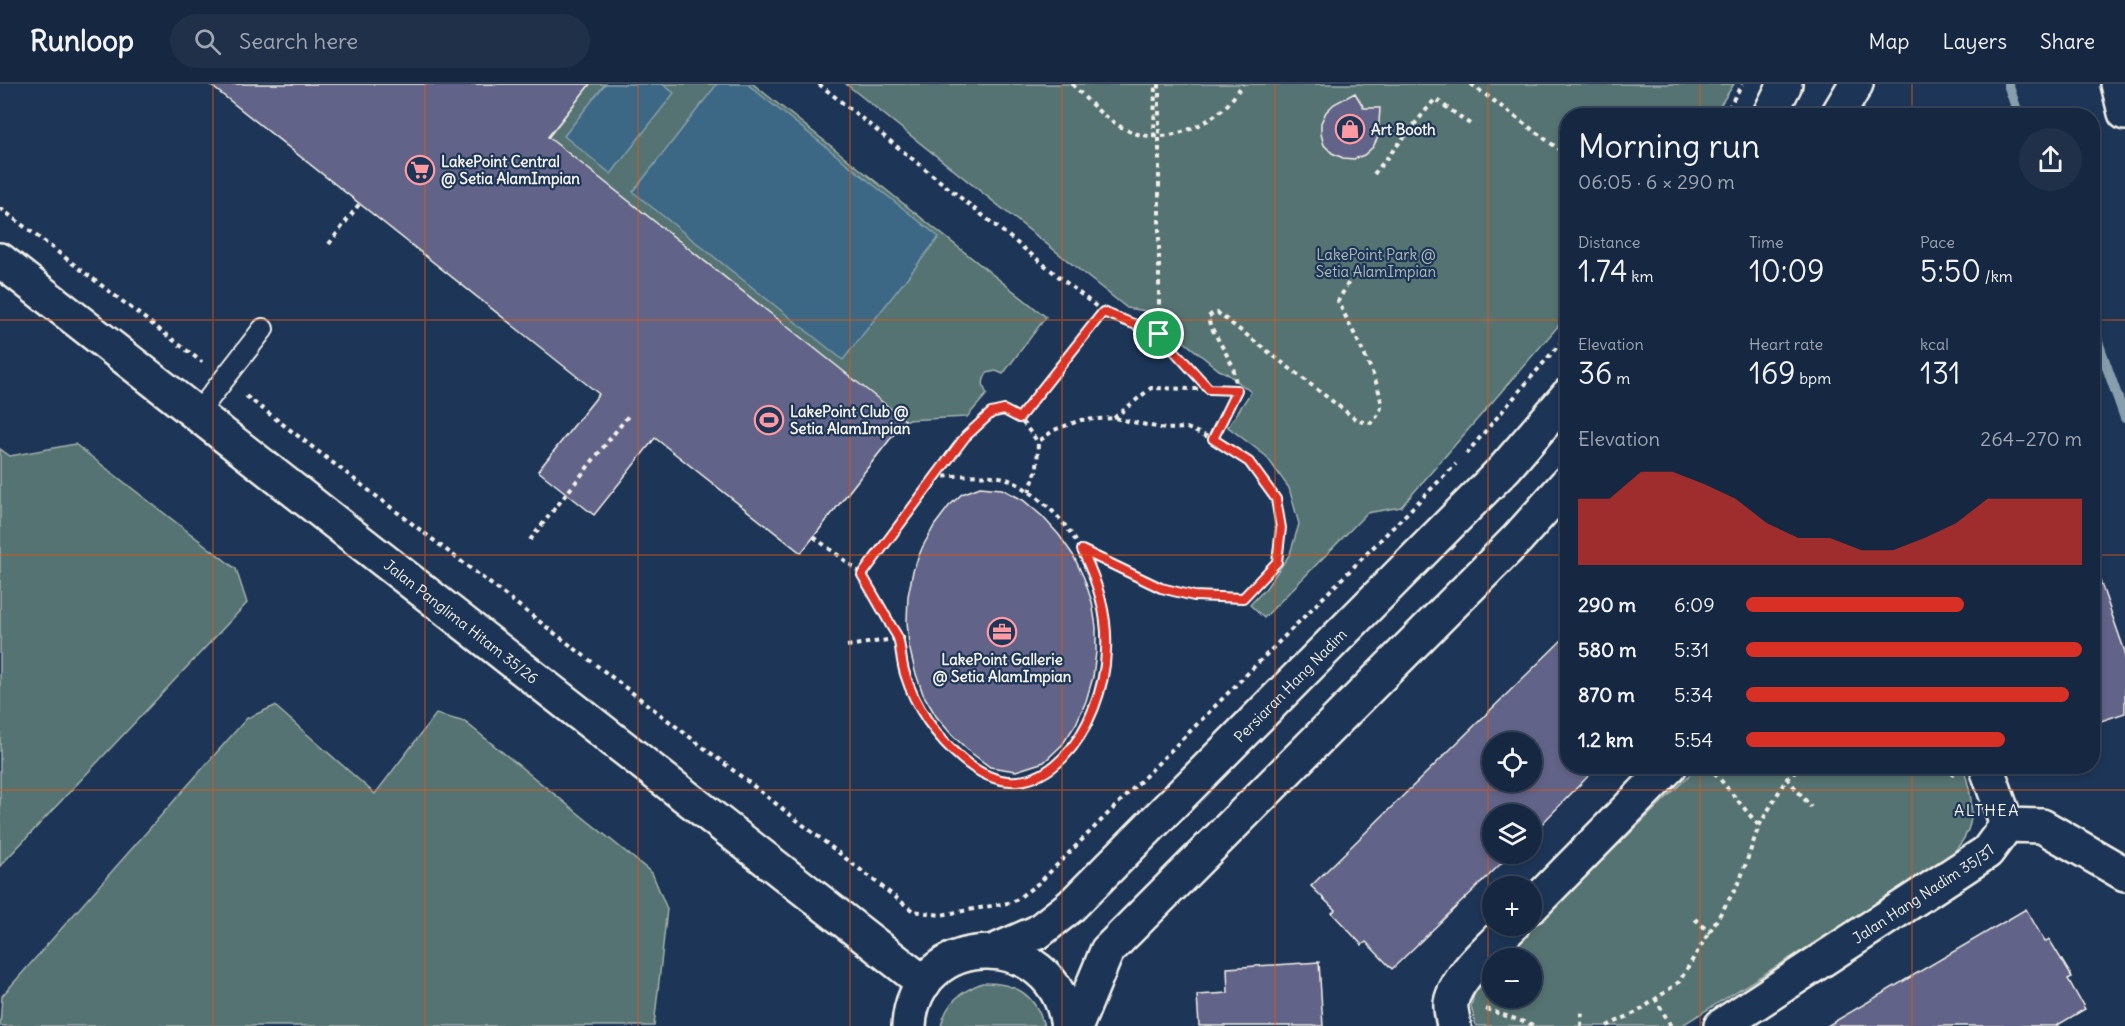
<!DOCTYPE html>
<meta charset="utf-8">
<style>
:root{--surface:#162841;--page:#1f3048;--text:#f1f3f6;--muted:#9ea6b1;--line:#35445a;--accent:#d93025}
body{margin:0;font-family:Delius,sans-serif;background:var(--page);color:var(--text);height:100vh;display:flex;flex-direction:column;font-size:22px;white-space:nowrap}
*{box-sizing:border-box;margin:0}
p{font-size:20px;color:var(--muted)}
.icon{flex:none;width:33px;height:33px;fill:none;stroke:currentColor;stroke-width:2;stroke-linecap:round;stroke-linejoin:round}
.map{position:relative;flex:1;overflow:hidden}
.sheet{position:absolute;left:1560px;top:24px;width:540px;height:666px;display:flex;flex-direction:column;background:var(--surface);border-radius:24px;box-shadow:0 3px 9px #0003,0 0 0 2px var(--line)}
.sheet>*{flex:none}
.controls{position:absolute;left:1482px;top:648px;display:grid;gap:12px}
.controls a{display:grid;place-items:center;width:60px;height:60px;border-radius:50%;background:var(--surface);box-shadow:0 3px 9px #0003,0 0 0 2px var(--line);font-size:30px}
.pin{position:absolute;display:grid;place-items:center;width:51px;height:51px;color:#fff;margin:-26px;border:3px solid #fff;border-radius:50%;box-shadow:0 2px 6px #0007}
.round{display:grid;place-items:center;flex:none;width:63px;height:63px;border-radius:32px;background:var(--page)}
.headline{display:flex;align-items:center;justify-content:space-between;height:102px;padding:0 18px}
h1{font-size:33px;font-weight:600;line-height:45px}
.metrics{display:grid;grid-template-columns:repeat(3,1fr);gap:9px;height:102px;padding:6px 18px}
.metrics div{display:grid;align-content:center}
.metrics b{font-size:30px;font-weight:600}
.metrics small{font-size:16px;font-weight:400}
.metrics p{font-size:16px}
.chart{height:168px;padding:12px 18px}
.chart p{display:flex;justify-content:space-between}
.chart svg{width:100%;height:108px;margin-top:6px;fill:var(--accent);opacity:.7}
ul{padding:0 18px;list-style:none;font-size:20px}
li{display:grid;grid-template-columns:96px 72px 1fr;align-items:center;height:45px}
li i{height:15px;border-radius:8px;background:var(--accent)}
header{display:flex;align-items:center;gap:36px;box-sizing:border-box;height:84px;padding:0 30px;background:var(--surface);border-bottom:2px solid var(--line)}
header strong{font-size:28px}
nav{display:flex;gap:33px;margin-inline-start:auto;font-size:21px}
.search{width:420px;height:54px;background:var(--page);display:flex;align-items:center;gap:15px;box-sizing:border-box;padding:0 21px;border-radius:33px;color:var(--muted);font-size:22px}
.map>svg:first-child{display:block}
.green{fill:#547372;stroke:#a4b2ad;stroke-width:1.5}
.water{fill:#3e6885;stroke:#879fad;stroke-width:1.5}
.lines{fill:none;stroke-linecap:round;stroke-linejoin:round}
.stream{stroke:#879fad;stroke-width:10}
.building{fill:#626488;stroke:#f4f1e8;stroke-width:1.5;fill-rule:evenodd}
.lane-casing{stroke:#f4f1e8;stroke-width:24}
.street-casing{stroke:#f4f1e8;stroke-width:38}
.secondary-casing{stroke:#f4f1e8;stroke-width:38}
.path{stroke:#f4f1e8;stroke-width:4;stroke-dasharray:4.5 4.5;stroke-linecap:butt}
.lane{stroke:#1d3557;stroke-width:20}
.street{stroke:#1d3557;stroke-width:33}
.secondary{stroke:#1d3557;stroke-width:33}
.path-bridge{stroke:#f4f1e8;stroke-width:4;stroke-dasharray:4.5 4.5;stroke-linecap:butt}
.route-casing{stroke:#fff;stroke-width:12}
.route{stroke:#d93025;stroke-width:8}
.grid{fill:none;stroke:#e8590c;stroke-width:1.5;stroke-opacity:0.55}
.labels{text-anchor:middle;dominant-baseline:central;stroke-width:4.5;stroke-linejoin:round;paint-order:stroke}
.poi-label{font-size:15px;font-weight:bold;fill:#f4f1e8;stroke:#1d3557;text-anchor:start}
.park-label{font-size:15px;fill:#b4bfb9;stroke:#1d3557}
.street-label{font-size:15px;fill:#f4f1e8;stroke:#1d3557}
.neighbourhood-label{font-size:16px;letter-spacing:1.5px;fill:#f4f1e8;stroke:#1d3557}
</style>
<header>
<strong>Runloop</strong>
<div class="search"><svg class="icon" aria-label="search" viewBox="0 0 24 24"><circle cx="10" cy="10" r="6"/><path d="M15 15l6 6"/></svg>Search here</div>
<nav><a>Map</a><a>Layers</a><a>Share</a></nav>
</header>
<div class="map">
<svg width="2125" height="942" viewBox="0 0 2125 942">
<rect width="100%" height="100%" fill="#1d3557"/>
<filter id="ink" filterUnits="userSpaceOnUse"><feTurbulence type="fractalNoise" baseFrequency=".0167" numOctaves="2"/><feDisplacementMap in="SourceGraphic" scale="12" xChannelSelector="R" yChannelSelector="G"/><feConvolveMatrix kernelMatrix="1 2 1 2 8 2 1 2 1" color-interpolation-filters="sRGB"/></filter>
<g filter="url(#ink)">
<path class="green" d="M590,0H753L1046,233L1003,290L996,287L987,289C982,297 982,301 987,310L967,333L905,336L801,469L445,187Z
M846,0H1734L1714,31L1568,32L1567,232L1401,423L1367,429L1264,534L1250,521L1266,504L1290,470L1299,440L1289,404L1266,372L1228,343L1251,308L1226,289L1219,286L1146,227L1127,224Z
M75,360L236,485L247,519L0,782V365L10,372Z
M275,622L375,710L436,630L465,638L652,789L667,825L654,942H0L2,912L247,634Z
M1698,683H1963C1977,724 1977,751 1941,780L1681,942H1476L1471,922L1477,899L1492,884V914H1532V874H1502Z
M982,899C1014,898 1035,909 1044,942H941C946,919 960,908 982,899Z"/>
<path class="water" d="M605,0H662L674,9L611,90L564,52Z
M717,0H747L939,153L843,276L633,108Z"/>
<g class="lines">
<path class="stream" d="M2008,0L2019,32
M2092,241L2125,334"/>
</g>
<path class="building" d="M209,0H590L548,53L905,336L801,469L655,354L594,431L538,387L599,310Z
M1355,9L1364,24H1380L1378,53L1373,63L1364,71L1354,75L1343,74L1332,69L1324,61L1321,50V39L1326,28L1334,20Z
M980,403L1002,405L1023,416L1042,432L1059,451L1073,471L1084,494L1092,518L1096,543V568L1093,593L1086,617L1076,640L1062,661L1044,678L1016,687L990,683L970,668L952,651L936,632L923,610L915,587L909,562L907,537L908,512L913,487L922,464L934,442L949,422L962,410Z
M2092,488H2097L2125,568V629L2092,640Z
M1568,550V682H1598L1532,750V730H1492V770H1511L1392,885L1366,858L1362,861L1332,829L1335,826L1311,802ZM1492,658H1532V698H1492Z
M2026,825L2045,858L2049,855L2072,893L2068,895L2085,925L2056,942H1827Z
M1319,878L1323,942H1199L1197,911L1228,909L1227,884Z"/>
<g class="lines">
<g class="lane-casing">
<path id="lane" d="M197,330L263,245"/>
</g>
<g class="street-casing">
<g id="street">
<path d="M2118,0L2125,29"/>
<path d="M1986,682L2007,741"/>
<path d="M1532,822L1670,682"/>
<path d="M1454,942C1453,936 1450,925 1451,919C1455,894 1494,859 1512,842"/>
<path id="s1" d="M1721,942L1987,768L2007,741L2042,742L2125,790"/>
</g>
</g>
<g class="secondary-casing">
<g id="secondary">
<path d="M1769,32L1785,0"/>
<path d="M1837,32L1856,0"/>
<path id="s2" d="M0,176L924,899"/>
<path id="s3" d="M995,867L1038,848L1071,822L1505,384L1568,311"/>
<path d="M909,942C914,846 1055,841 1068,942"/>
<path d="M1076,942L1107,867L1517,455L1568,398"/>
</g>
</g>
<path class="path" d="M819,0L1103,228L1159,250L1209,305
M1072,0C1088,17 1104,35 1125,45C1157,62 1197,47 1223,25C1231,18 1237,8 1243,0
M1471,0L1568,72
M1724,32L1742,0
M1154,53L1155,0
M1374,90L1435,15L1470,40
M0,124L202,278
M329,160L360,119
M246,312L747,697L913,827L941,831L1013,818L1040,798L1456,380
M1019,334L1103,228
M1114,334L1151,304L1237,306
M1213,355L1237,306L1233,282L1210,241L1208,233L1213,229H1218L1358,337L1371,339C1375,334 1380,330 1381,323C1384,303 1348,239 1338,217L1354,189
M1466,370L1568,250
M1029,408L1037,385L1038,358L1054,346L1081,336L1114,334L1165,345L1187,344L1213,355L1249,378L1276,415L1281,443L1277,478L1243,514L1194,512L1161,504L1082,466
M814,453C829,465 846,476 860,489C868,497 891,540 896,552C901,562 901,580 905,591C918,629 949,674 986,692C993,695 1009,699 1017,698C1022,698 1029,694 1034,692C1060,684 1077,661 1089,636C1120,568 1107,489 1058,433C1044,418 1026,403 1007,395C992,389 953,392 935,393
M530,456L628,332
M862,491L965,353L991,329L1004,326L1019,334L1038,358
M847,562L908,553
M1709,682L1759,742
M1925,682L1954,690
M1787,694L1811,723
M1695,835L1710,849
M1655,914L1671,942
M1486,925L1536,942
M1581,942L1582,926
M1607,942L1639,927L1679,898L1739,799L1759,742L1787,694L1802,682"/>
<use href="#lane" class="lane"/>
<use href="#street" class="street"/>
<use href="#secondary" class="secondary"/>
<path class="path-bridge" d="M1159,0V250"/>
</g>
</g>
<g class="lines" filter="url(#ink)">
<g class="route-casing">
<path id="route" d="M1103,228L1159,250L1209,305L1237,306L1213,355L1249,378L1276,415L1281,444L1277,478L1243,514L1194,512L1161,504L1082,466C1098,499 1108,531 1106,567C1104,640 1041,743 962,675C936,653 915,623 905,590C901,578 901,564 898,554C896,549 891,543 889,538C880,522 871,506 862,491L965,353L991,329L1004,326L1019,334Z"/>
</g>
<use href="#route" class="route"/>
</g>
<path class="grid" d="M213,0V942M425,0V942M638,0V942M850,0V942M1062,0V942M1275,0V942M1488,0V942M1700,0V32M1912,0V32M0,236H1568M2092,236H2125M0,471H1568M2092,471H2125M1700,682V942M1912,682V942M0,706H2125"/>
<defs>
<g id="shop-ring" transform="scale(1.5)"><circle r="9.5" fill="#1d3557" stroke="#ff9aa2" stroke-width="1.5"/><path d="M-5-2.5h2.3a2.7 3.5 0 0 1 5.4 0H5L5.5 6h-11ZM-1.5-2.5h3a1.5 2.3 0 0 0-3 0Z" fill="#ff9aa2"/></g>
<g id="supermarket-ring" transform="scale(1.5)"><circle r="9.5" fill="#1d3557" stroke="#ff9aa2" stroke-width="1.5"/><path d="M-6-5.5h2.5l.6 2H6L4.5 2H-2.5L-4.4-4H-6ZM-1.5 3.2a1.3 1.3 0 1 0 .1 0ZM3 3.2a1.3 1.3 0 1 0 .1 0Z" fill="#ff9aa2"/></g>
<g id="stadium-ring" transform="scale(1.5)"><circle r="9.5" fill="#1d3557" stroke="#ff9aa2" stroke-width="1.5"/><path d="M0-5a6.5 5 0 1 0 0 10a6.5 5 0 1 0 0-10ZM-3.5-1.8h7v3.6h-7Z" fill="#ff9aa2"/></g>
<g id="office-ring" transform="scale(1.5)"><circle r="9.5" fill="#1d3557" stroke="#ff9aa2" stroke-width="1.5"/><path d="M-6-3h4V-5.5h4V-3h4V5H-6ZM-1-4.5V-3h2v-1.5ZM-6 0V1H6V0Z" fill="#ff9aa2"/></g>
</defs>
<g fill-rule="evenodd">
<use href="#shop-ring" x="1350" y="45"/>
<use href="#supermarket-ring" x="420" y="86"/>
<use href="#stadium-ring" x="769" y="336"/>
<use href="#office-ring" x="1002" y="548"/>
</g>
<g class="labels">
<g class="poi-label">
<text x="1371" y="45">Art Booth</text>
<text x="441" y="77">LakePoint Central<tspan x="441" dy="17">@ Setia AlamImpian</tspan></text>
<text x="790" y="327">LakePoint Club @<tspan x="790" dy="17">Setia AlamImpian</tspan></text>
<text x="1002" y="575" text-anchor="middle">LakePoint Gallerie<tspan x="1002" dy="17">@ Setia AlamImpian</tspan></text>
</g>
<g class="park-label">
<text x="1376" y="170">LakePoint Park @<tspan x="1376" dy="17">Setia AlamImpian</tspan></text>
</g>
<g class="street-label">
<text stroke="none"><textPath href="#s2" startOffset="586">Jalan Panglima Hitam 35/26</textPath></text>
<text stroke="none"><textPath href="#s3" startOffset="400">Persiaran Hang Nadim</textPath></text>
<text stroke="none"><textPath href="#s1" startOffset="242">Jalan Hang Nadim 35/37</textPath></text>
</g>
<g class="neighbourhood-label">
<text x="1987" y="726">ALTHEA</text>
</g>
</g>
</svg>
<div class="controls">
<a><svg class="icon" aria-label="locate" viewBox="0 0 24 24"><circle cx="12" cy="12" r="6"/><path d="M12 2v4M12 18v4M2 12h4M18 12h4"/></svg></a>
<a><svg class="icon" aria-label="layers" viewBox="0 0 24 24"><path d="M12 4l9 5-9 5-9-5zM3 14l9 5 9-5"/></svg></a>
<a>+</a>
<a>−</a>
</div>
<div class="pin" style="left:1159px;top:250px;background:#1e9e55"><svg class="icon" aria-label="arrive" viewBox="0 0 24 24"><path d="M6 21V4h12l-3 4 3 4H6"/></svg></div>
<section class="sheet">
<div class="headline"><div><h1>Morning run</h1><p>06:05 · 6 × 290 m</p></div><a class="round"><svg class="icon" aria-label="share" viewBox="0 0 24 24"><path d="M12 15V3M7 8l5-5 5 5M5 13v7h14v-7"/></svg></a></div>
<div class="metrics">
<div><p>Distance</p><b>1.74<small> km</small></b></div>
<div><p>Time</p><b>10:09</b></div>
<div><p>Pace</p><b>5:50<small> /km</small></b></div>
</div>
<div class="metrics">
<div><p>Elevation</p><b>36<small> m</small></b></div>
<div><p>Heart rate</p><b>169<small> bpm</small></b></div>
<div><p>kcal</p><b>131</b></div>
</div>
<div class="chart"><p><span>Elevation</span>264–270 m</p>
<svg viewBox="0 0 160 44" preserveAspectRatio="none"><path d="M0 44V17L10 17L20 6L30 6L40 11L50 17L60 27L70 33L80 33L90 38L100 38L110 33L120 27L130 17L140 17L150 17L160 17V44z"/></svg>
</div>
<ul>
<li><b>290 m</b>6:09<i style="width:65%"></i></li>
<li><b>580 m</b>5:31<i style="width:100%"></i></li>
<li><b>870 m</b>5:34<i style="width:96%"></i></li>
<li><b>1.2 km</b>5:54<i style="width:77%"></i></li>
</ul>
</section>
</div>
